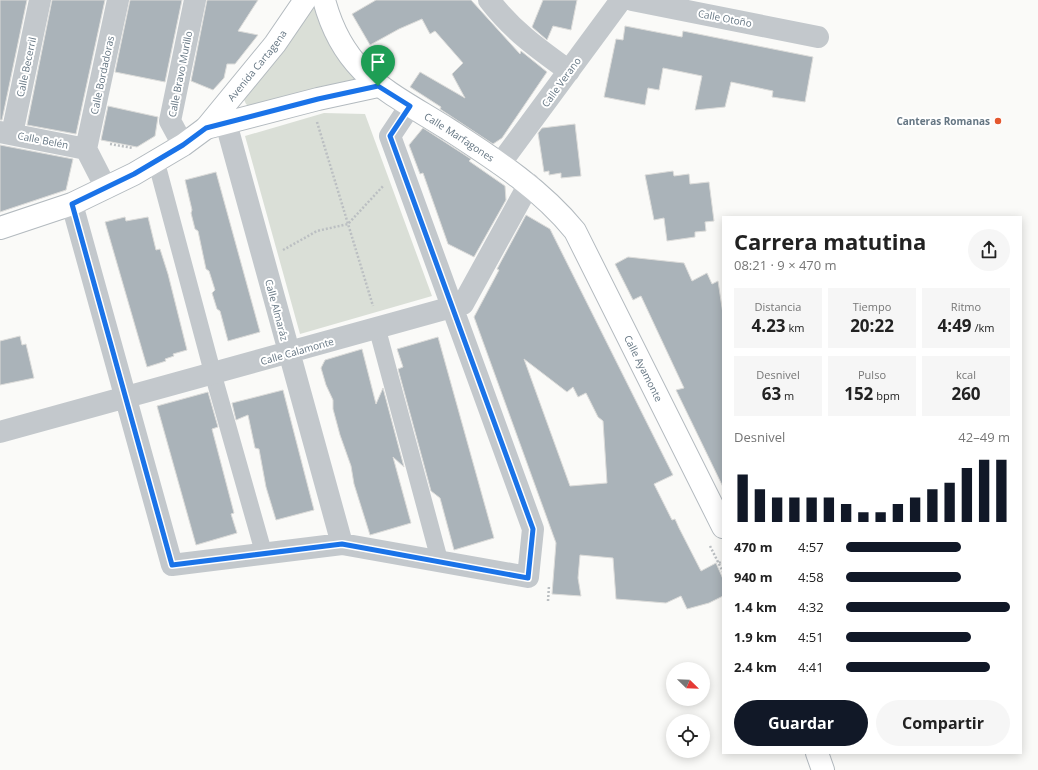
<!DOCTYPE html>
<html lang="es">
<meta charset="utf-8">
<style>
:root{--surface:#fff;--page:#f6f6f6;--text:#222;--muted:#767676;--accent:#111827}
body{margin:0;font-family:"Open Sans",sans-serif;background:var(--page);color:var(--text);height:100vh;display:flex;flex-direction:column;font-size:15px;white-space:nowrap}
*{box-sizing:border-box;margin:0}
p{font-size:13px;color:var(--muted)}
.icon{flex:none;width:22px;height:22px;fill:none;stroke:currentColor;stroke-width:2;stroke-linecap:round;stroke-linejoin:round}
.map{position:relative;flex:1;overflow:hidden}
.details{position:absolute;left:722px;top:216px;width:300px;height:538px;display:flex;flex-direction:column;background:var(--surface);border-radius:0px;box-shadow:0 2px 10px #0003}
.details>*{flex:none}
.needle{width:26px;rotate:113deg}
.fabs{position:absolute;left:666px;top:662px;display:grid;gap:8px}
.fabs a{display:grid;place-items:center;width:44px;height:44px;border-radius:50%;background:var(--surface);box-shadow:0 2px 10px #0003;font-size:20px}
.pin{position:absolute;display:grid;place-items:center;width:34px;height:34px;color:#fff;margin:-41px -17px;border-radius:50% 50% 50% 0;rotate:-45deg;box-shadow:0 0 4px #0007}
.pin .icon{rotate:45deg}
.round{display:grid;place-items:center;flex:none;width:42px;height:42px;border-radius:21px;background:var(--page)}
.summary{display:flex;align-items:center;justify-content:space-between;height:68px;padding:0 12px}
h1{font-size:22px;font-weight:700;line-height:30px}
.stats{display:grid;grid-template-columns:repeat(3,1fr);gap:6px;height:68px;padding:4px 12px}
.stats div{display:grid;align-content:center;border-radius:0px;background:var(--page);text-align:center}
.stats b{font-size:17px;font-weight:700}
.stats small{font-size:11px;font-weight:400}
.stats p{font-size:11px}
.chart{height:112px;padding:8px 12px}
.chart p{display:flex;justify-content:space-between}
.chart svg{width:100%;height:72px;margin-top:4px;stroke:var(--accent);stroke-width:6}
.button{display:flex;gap:8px;margin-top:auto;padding:8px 12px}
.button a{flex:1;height:46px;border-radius:24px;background:var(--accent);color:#fff;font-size:16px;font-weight:700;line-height:46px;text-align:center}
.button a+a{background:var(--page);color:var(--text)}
ul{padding:0 12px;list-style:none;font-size:13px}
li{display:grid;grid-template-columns:64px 48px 1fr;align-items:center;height:30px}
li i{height:10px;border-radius:5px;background:var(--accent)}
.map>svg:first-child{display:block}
.green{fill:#dadfd7}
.building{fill:#aab3b9;stroke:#dcdcda;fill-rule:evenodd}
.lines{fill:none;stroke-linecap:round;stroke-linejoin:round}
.secondary-casing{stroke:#b3babf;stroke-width:24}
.path{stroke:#bbbfc2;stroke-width:2.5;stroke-dasharray:2 2;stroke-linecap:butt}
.pedestrian{stroke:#c3c8cc;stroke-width:17}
.minor{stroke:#c3c8cc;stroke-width:22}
.secondary{stroke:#fff;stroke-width:22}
.route-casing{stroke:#fff;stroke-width:8}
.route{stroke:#1a73e8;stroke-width:5}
.poi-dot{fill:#e4572e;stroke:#fff;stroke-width:1.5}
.labels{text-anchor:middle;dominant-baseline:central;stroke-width:4;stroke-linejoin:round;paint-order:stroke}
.street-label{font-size:10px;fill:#657683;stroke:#fff}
.poi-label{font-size:10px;font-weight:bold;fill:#657683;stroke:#fff;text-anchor:end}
</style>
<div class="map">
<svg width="1038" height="770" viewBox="0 0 1038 770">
<rect width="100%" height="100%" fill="#fafaf8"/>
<path class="green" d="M305,0H324L378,86L252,109L246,104L242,95Z
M324,113L365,114L432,296L300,334L245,136Z"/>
<path class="building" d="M0,0H27L2,120H0Z
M52,0H105L76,134L27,125Z
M130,0H182L165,82L115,72Z
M207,0H258L238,31L258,35L235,64H227L224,78L213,90L191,81Z
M376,0H471L520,54L521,51L547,72L502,138L493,144L440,109L441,107L410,87L420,72L465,98L452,74L463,63L435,31L430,34L422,19L399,29L370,45L352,14Z
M543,0H577L571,30L553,26L547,40L532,27Z
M625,26L682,37L683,31L813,57L805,102L772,97L773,91L731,82L725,107L695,110L702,76L663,68L659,90L648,88L645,105L604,97L616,39L623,40Z
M108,106L158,117L155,136L137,147L101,140Z
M575,124L581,176L561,178V173L549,175V171L544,172L538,133L542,128Z
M423,128L471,159L469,161L505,186L506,200L474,257L448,244L423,173L420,174L409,145Z
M0,145L73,159L66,190L0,212Z
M673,171L674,176L689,174L690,184L709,182L714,221L705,222L706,231L695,232V237L667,241L664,218L654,220L645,175Z
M216,172L260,332L228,341L220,311L217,309L212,293L215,290L209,271L206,269L198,231L195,229L191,213L192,210L185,180Z
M526,215L550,229L673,475L654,484L672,520L675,519L679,528L701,571L716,563L723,579V596L709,603L687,609L681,596L666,603L616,599L613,558L580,555L578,578L581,596L552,594L556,543L474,317L499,270L497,269ZM524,359L567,392L573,387L578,397L586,393L598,417L603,421L607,483L570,486Z
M125,217L126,221L148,217L156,250L160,249L168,274L187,350L173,354L174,356L165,359L166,361L147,367L105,222Z
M628,257L684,263L692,281L707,273L712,284L718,281L723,314V487L676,390L684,388L641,296L633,300L615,264Z
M20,336L22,345L26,344L34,378L0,385V341Z
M438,337L494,538L454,550L440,498L431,491L398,369L403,367L397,349Z
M362,349L376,404L383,388L404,467L393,457L411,523L370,535L354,484L351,466L340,435L333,409V400L326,385L321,368L325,360Z
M283,390L314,510L276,520L266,487L259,449L255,448L248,415L236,420L232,403Z
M208,392L218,427L212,429L234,513L231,514L237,533L196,545L157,406Z"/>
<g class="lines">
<g class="secondary-casing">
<g id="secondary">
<path id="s1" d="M324,0C344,75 388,91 448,129C494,159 540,188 575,231L723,527"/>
<path d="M206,128L318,99L378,86"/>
<path id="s2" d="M0,228L72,204L134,174L183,145L206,128L275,44L305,0"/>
<path d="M817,753L823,770"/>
</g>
</g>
<path class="path" d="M317,122L373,306
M110,144L133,148
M283,250L317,231L348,224L384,185
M710,546L723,572
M719,563L723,561
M548,601L549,586"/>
<path class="pedestrian" d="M156,161L213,374L264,554
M377,328L440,562"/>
<path class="minor" d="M489,0C513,31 537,48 569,71
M632,0L818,37
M226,123L342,544
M0,132L86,149
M12,134L40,0
M183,145L170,121L195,0
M86,149L118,0
M86,149L106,188
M500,164L621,0
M72,204L172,565L342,544L528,577L533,529L390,136L410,106
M0,432L463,304L529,184"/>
<use href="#secondary" class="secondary"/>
</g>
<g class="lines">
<g class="route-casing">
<path id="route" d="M378,86L410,106L390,136L533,529L528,578L342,544L172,565L72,204L134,174L183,145L206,128L318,99Z"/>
</g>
<use href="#route" class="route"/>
</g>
<circle class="poi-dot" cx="998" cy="121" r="4"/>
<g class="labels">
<g class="street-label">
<text transform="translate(725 18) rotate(11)">Calle Otoño</text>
<text stroke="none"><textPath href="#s2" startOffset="311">Avenida Cartagena</textPath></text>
<text transform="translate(26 67) rotate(-78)">Calle Becerril</text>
<text transform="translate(180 74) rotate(-79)">Calle Bravo Murillo</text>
<text transform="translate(102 75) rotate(-78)">Calle Bordadoras</text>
<text transform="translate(561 82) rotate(-54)">Calle Verano</text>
<text stroke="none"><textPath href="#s1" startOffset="199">Calle Marfagones</textPath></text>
<text transform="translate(43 140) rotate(11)">Calle Belén</text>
<text transform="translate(277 310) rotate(75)">Calle Almaráz</text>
<text transform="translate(297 351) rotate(-16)">Calle Calamonte</text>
<text stroke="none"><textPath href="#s1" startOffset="502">Calle Ayamonte</textPath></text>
</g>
<g class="poi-label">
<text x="990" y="121">Canteras Romanas</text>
</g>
</g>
</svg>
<div class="fabs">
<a><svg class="needle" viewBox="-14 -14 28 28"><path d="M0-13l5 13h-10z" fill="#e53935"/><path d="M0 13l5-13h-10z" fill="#767676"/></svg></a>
<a><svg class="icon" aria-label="locate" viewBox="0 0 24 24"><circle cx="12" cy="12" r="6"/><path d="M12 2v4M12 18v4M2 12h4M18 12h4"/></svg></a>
</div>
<div class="pin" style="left:378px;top:86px;background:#1e9e55"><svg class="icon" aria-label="arrive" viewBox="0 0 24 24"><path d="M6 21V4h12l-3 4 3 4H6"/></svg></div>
<section class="details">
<div class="summary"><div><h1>Carrera matutina</h1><p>08:21 · 9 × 470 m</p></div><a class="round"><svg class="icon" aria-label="share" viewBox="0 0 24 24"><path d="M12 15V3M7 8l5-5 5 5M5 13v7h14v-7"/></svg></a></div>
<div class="stats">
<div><p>Distancia</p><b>4.23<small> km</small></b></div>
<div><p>Tiempo</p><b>20:22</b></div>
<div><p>Ritmo</p><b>4:49<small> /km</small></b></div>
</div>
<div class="stats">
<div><p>Desnivel</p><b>63<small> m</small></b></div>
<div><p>Pulso</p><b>152<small> bpm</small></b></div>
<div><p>kcal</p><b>260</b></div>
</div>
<div class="chart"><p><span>Desnivel</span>42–49 m</p>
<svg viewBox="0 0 160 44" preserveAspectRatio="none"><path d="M5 44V15M15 44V24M25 44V29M35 44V29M45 44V29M55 44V29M65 44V33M75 44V38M85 44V38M95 44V33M105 44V29M115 44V24M125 44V20M135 44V11M145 44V6M155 44V6"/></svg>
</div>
<ul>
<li><b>470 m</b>4:57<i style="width:70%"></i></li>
<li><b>940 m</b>4:58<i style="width:70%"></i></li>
<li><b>1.4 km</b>4:32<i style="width:100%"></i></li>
<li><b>1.9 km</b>4:51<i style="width:76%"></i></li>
<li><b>2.4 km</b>4:41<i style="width:88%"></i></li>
</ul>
<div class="button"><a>Guardar</a><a>Compartir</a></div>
</section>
</div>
